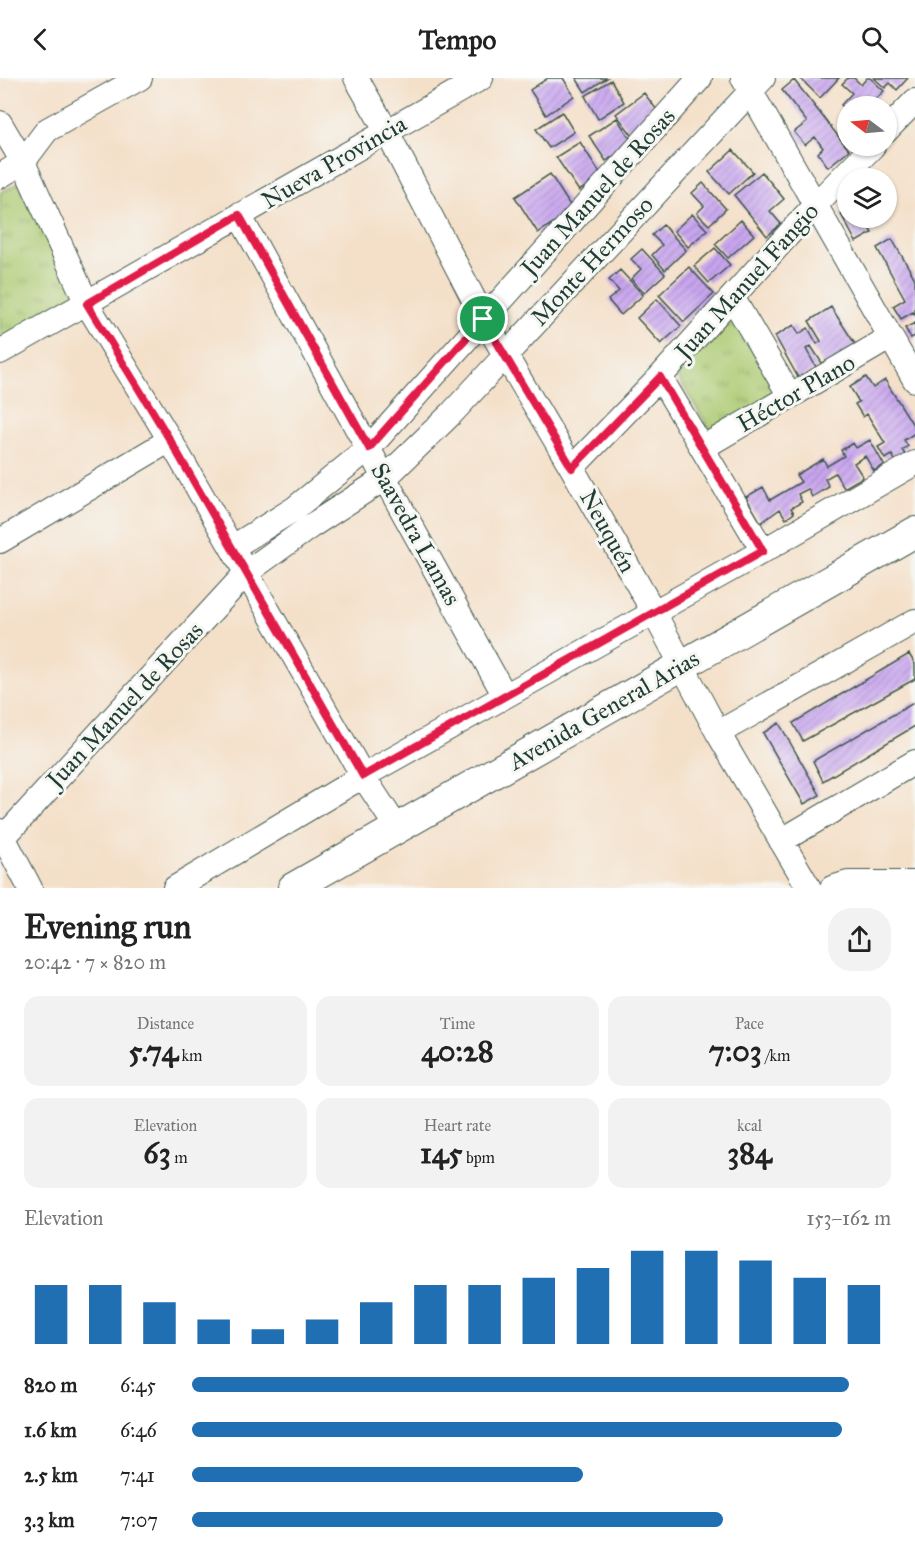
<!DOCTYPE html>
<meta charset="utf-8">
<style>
:root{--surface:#fff;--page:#f2f2f2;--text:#222;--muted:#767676;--accent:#1f6fb2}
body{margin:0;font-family:"IM FELL Great Primer",serif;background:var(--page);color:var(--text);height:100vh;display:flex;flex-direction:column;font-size:22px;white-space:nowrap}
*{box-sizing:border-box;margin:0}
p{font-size:20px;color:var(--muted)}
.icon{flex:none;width:33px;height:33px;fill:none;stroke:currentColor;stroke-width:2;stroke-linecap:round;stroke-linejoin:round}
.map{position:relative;height:810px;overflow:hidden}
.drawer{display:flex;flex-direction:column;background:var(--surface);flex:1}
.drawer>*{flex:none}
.needle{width:39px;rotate:286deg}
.controls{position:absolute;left:837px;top:18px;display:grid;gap:12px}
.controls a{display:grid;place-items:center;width:60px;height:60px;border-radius:50%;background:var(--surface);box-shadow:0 2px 4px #0004;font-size:30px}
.pin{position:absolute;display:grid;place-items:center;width:51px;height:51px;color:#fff;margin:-26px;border:3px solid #fff;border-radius:50%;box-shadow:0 2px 6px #0007}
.round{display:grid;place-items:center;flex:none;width:63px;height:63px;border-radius:24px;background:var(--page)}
.headline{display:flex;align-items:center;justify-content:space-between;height:102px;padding:0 24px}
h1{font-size:33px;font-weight:700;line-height:45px}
.figures{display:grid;grid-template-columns:repeat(3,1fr);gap:9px;height:102px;padding:6px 24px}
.figures div{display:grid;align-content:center;border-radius:15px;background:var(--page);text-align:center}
.figures b{font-size:30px;font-weight:700}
.figures small{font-size:16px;font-weight:400}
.figures p{font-size:16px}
.chart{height:168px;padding:12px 24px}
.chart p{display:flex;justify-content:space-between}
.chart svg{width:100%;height:108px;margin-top:6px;stroke:var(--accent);stroke-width:6}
ul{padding:0 24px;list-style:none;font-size:20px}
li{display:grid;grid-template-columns:96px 72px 1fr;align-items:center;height:45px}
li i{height:15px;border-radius:8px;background:var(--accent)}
header{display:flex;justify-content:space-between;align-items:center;height:78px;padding:0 24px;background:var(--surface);font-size:27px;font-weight:700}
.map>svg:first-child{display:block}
.park{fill:url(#park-tufts);stroke:#668454;stroke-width:1.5}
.building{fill:url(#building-hatch)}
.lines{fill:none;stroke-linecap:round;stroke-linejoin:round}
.minor-casing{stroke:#3f554a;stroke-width:26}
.major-casing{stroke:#3f554a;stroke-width:32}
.minor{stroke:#fff;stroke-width:24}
.major{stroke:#fff;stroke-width:30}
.route-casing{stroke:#fff;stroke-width:12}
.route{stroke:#e11d48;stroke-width:8}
.labels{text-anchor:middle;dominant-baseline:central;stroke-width:6;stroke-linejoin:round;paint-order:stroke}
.street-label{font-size:24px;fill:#1f3d34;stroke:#f6f6f2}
</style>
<header><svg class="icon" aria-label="back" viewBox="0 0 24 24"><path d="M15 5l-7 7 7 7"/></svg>Tempo<svg class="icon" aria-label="search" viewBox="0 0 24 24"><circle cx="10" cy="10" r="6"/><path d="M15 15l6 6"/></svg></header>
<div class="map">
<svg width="915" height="810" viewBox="0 0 915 810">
<defs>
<pattern id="park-tufts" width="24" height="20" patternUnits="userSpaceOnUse" patternTransform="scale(1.5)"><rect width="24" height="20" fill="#adcb73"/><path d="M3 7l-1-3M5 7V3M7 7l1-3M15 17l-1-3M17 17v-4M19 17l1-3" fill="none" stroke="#8ca65f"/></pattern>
<pattern id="building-hatch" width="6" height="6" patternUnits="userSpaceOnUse" patternTransform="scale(1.5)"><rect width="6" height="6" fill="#c9a6f0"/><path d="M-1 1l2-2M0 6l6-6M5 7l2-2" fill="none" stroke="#a388c3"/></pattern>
</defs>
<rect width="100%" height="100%" fill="#f6f6f2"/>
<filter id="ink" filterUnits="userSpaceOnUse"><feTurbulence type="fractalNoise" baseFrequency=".0167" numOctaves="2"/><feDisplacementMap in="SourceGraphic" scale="12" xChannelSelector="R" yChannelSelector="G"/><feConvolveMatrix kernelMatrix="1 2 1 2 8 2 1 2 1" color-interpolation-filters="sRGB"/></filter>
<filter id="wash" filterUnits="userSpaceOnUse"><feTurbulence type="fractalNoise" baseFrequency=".008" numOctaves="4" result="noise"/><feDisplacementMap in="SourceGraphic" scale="24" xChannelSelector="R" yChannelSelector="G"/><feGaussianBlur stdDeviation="1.35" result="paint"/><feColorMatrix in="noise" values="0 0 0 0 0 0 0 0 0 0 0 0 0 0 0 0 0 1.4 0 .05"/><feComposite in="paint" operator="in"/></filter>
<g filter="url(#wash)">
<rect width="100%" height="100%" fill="#f4e0c9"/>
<path class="park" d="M19,105L82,219L0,264V115Z
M732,234L779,316L712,355L673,292Z"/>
<g id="blocks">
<path class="building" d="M548,0H563L574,18L546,37L530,12Z
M576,0H607L585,14Z
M800,0H839L820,20Z
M848,0H854L861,7L867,0H870L884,13L869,28H848V33L841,27L852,15L842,6Z
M874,0H908L897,12L890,5L885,10Z
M611,2L624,24L598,41L585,18Z
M794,2L849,72L828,89L818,75L823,70L815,59L805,67L794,54L807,44L782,12Z
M644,15L663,40L635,61L616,36Z
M562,34L574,54L549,70L536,51Z
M617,40L633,65L606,83L589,58Z
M580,64L602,98L579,113L556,79Z
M733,72L753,94L729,116L709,94Z
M762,94L784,121L770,133L781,146L767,158L734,117Z
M550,96L573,132L538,155L515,119Z
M703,105L726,131L709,147L697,135L704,128L692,115Z
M848,132V140H863L872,155L856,164L841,136Z
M692,136L707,152L688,169L674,153Z
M741,142L754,157L728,180L715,166Z
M663,147L686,172L665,192L652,177L662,167L652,157Z
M892,161L915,201V237L913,234L901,241L893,228L905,221L877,170Z
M715,170L730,187L709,205L694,188Z
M642,171L665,196L644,215L631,201L641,191L631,181Z
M689,189L714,216L684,244L659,217Z
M620,192L643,217L621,237L608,222L619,213L609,202Z
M657,221L681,248L661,266L637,240Z
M831,229L859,272L827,293L811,268L806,271L817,291L799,301L775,258L794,247L799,256L808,250L817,266L821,263L809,243Z
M915,245V258L911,260L905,250Z
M866,299L873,310L885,302L915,350V355L904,362L908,368L902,372L906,378L896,384L892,377L885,381L878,369L885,365L867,336L863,339L855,326L859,324L850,309Z
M870,362L884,387L874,393L865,378L854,385L863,399L844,410L835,395L825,401L829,409L812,419L808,411L798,416L802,424L791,430L794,435L786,441L780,431L761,445L746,419L763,409L770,422L801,404L796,397L823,381L827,388L844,378L841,372L853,365L856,370Z
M909,576L915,586V601L803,663L793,645Z
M915,624V648L823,703L813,683Z
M779,645L820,717L804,726L763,655Z"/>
</g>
</g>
<g filter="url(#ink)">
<use href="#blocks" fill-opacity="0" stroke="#3f554a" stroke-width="1.5"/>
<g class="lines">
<g class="minor-casing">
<path id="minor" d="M356,0L387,54L484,241L572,390L653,533L718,655L809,810
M743,0L915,302
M0,45L23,84L87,226L170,362L363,698L397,750
M886,53L915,23
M0,98L23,84L47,52L140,0
M239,137L505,618
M732,219L790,318
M0,274L481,0
M660,299L763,473
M702,370L891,259
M572,390L660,299L815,127L873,68
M0,463L170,362
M233,469L294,431L369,370L700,0
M718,655L915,543
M0,753L30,810
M4,759L247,494L311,448L385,400L452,335L763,0
M781,763L915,684
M175,810L363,698L763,473L915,385
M832,810L848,805H915"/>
</g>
<g class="major-casing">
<path id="major" d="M293,810L915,454"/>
</g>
<use href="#minor" class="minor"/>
<use href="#major" class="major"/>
</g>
</g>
<g class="lines" filter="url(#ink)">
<g class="route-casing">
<path id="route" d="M239,137L369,370L483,241L572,390L660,299L763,473L363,698L170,362L87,226Z"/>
</g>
<use href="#route" class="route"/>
</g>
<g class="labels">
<g class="street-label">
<text transform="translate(334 84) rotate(-30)">Nueva Provincia</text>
<text transform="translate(598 114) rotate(-48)">Juan Manuel de Rosas</text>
<text transform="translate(592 183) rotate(-47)">Monte Hermoso</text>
<text transform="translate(747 203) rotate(-48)">Juan Manuel Fangio</text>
<text transform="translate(796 315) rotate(-30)">Héctor Plano</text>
<text transform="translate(608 453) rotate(61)">Neuquén</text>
<text transform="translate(416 456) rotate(61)">Saavedra Lamas</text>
<text transform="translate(125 627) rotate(-47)">Juan Manuel de Rosas</text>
<text transform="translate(604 632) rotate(-30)">Avenida General Arias</text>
</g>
</g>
</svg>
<div class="controls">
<a><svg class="needle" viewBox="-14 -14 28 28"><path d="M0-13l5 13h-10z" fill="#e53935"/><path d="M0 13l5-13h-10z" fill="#767676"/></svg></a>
<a><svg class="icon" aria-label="layers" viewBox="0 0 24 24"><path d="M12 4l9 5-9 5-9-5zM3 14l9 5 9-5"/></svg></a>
</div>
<div class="pin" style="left:483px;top:241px;background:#1e9e55"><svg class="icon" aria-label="arrive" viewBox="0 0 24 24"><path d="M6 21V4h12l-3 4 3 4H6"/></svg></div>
</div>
<section class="drawer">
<div class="headline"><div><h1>Evening run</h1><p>20:42 · 7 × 820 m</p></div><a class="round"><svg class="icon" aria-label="share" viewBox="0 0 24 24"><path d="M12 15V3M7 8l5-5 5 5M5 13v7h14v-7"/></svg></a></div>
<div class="figures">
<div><p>Distance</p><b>5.74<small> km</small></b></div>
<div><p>Time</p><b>40:28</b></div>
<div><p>Pace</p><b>7:03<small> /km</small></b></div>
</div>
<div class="figures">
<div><p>Elevation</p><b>63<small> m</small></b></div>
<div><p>Heart rate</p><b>145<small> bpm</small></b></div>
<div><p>kcal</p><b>384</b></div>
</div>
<div class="chart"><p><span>Elevation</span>153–162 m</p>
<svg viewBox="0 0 160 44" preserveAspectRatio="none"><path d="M5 44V20M15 44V20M25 44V27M35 44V34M45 44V38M55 44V34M65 44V27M75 44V20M85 44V20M95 44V17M105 44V13M115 44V6M125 44V6M135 44V10M145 44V17M155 44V20"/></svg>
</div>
<ul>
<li><b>820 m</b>6:45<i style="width:94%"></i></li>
<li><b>1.6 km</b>6:46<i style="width:93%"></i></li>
<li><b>2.5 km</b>7:41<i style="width:56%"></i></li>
<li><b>3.3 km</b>7:07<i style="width:76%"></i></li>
</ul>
</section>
